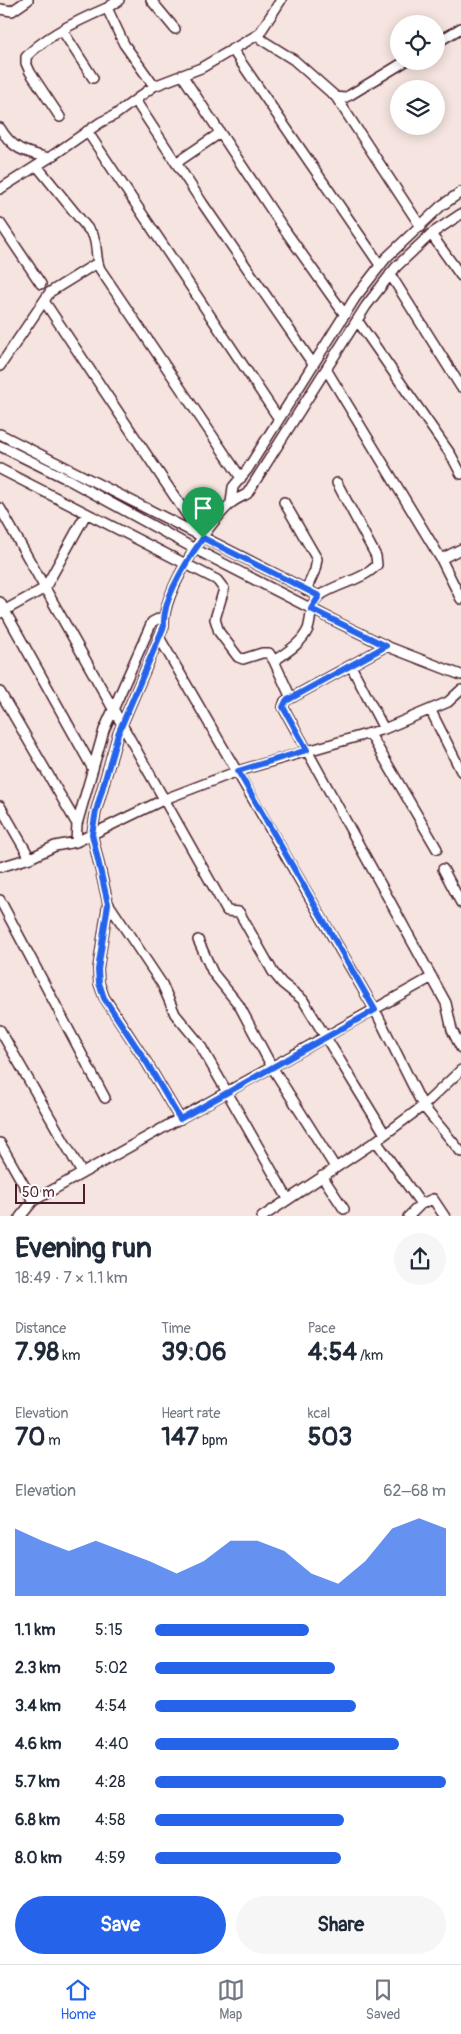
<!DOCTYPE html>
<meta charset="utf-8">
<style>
:root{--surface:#fff;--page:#f6f6f7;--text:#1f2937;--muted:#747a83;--line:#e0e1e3;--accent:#2563eb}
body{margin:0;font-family:Pangolin,sans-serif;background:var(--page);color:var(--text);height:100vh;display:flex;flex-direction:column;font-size:19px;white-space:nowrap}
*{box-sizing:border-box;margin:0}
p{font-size:16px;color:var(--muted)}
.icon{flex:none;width:28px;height:28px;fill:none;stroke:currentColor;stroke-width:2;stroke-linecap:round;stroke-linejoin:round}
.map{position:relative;height:1216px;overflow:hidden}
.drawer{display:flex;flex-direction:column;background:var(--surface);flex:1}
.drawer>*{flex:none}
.controls{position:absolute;left:390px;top:15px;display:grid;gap:10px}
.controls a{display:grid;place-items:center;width:55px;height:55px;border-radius:50%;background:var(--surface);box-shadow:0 2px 12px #0003;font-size:25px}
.scale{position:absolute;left:15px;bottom:12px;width:70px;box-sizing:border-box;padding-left:5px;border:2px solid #4a1f2b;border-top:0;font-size:14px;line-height:18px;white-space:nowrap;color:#4a1f2b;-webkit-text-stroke:4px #fff;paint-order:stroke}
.pin{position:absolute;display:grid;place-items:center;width:42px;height:42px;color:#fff;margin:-51px -21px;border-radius:50% 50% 50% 0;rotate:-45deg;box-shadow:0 0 5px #0007}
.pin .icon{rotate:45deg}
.round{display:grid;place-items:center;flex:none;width:52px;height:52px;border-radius:26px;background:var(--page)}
.headline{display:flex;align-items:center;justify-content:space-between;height:85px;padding:0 15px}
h1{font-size:28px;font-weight:700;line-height:38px}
.metrics{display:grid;grid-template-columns:repeat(3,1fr);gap:8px;height:85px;padding:5px 15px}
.metrics div{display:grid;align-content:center}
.metrics b{font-size:25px;font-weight:700}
.metrics small{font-size:14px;font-weight:400}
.metrics p{font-size:14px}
.chart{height:140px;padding:10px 15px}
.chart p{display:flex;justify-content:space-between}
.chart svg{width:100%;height:90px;margin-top:5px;fill:var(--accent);opacity:.7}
.cta{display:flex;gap:10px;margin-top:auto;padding:10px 15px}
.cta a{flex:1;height:58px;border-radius:30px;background:var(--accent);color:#fff;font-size:20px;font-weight:700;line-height:58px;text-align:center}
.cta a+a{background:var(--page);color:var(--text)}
ul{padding:0 15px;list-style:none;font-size:16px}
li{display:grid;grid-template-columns:80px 60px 1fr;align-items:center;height:38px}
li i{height:12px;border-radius:6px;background:var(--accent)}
.menu{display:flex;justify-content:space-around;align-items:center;height:70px;border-top:1px solid var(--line);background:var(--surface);font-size:14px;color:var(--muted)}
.menu a{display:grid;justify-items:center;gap:2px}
.menu .selected{color:var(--accent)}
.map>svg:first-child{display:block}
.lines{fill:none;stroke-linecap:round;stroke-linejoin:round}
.street-casing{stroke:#4a1f2b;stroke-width:12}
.street{stroke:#fff;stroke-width:9}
.route-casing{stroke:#fff;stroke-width:10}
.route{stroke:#2563eb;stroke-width:6}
</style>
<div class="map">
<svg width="461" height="1217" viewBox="0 0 461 1217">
<rect width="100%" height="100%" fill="#f5e4df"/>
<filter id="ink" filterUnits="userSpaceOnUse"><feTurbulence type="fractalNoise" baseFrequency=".02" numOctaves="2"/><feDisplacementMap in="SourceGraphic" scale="10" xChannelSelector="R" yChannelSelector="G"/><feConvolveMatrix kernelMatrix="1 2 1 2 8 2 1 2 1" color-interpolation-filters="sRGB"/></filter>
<g filter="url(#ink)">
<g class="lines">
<g class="street-casing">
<path id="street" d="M119,0L107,8L124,44L154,86
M151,0L175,29
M281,0L259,34L262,40L294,60L336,97L344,98L350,95L406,61
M0,9L12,11L28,0
M62,30L93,78
M436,43L461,28
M232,49L380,265
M182,75L282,226L345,315
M336,97L421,227
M135,100L203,204L313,364
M60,117L30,72L26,63V57C45,36 81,19 107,8
M0,128C13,150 25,152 49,158
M87,131L279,419
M176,163L220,133
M37,166L93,235C98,247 95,258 100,269L241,478
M0,189L49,158L101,122L115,115L154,86L201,68L259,34
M0,223L41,284
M431,234L461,276
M390,274L461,387
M44,301L201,536
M357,320L451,455L461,474
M0,366L50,292L97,263
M326,369L441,559
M0,434L319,596
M0,446L69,480L195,549L341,624L386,646L461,675
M0,469L217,580L224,589L215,619L219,632L238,657L243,659L262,653H269L274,661L291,698
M284,502L317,559L315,570L306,590
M231,503L233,487L247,470L355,298L386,258L441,206L461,192
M0,508L45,588L0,613
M86,514L45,588L227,911L239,912L273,972L282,983L303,1000L385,1134
M461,549L441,559L461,599
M0,602L93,769
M159,637L375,1010L423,1106L461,1152
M386,646L291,698L285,701L283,707L446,1003L452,1030L461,1048
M274,661C287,652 302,643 308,629C312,618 309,603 319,596C337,583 362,581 377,565L376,556L337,483
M351,666L384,729
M0,692L77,824
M431,711L461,771
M370,734L437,849
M0,806L30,858
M76,842L77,824L104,730L152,622L164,616
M0,867L30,858L55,846L76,842L165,799L238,771L384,729L448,702L461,690
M443,869L461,903
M0,900L105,1098
M108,903L162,984L175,1014L199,1043L288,1199
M198,940L213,973L239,1005L272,1067L335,1167
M0,1030L82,1173
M180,1119L147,1063L104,997L99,983L98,969L108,903L92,834L96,811L118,734L164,626C162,593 206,527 230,504C234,500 241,497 247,494L366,306L396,267L431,234L461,214
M376,1141L421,1204L433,1199L445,1217
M0,1143L33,1201
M322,1176L344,1209
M20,1217L33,1201L432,977
M262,1217L376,1141L423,1106L461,1070
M408,1217L421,1204"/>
</g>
<use href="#street" class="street"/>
</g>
</g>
<g class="lines" filter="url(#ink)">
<g class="route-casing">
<path id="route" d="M203,538L319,596L311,609L386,646L286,701L283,707L307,750L238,771L375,1010L180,1119L147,1063L104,998L99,983L98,970L108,904L92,834L96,811L118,734L164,626C162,599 188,559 203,538Z"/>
</g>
<use href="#route" class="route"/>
</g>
</svg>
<div class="controls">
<a><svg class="icon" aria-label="locate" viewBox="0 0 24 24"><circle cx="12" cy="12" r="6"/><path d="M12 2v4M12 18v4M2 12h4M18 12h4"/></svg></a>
<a><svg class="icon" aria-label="layers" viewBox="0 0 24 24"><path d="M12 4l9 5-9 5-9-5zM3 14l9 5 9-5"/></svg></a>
</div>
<div class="scale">50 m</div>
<div class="pin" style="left:203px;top:538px;background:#1e9e55"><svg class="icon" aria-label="arrive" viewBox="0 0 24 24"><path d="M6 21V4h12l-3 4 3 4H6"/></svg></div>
</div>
<section class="drawer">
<div class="headline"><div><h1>Evening run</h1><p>18:49 · 7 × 1.1 km</p></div><a class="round"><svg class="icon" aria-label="share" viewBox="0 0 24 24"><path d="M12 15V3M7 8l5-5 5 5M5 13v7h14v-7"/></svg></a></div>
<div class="metrics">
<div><p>Distance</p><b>7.98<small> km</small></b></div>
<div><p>Time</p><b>39:06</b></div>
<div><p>Pace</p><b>4:54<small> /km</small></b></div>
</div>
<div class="metrics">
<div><p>Elevation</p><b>70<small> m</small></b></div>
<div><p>Heart rate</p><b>147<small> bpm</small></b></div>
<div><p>kcal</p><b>503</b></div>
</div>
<div class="chart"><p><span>Elevation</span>62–68 m</p>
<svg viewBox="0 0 160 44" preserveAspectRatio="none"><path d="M0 44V11L10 17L20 22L30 17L40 22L50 27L60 33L70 27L80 17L90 17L100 22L110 33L120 38L130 27L140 11L150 6L160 11V44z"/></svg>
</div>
<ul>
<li><b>1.1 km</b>5:15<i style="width:53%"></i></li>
<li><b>2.3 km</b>5:02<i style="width:62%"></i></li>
<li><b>3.4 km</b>4:54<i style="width:69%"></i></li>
<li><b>4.6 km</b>4:40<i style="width:84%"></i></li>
<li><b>5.7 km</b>4:28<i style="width:100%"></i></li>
<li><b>6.8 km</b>4:58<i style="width:65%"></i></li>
<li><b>8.0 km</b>4:59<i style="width:64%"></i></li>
</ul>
<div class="cta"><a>Save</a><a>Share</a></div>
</section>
<nav class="menu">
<a class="selected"><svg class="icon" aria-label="home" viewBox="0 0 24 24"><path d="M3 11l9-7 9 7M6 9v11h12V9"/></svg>Home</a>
<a><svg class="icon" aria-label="map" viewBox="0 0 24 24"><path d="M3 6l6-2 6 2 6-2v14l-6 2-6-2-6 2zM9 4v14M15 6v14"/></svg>Map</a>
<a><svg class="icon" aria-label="saved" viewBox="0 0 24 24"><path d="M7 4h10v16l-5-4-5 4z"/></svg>Saved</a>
</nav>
